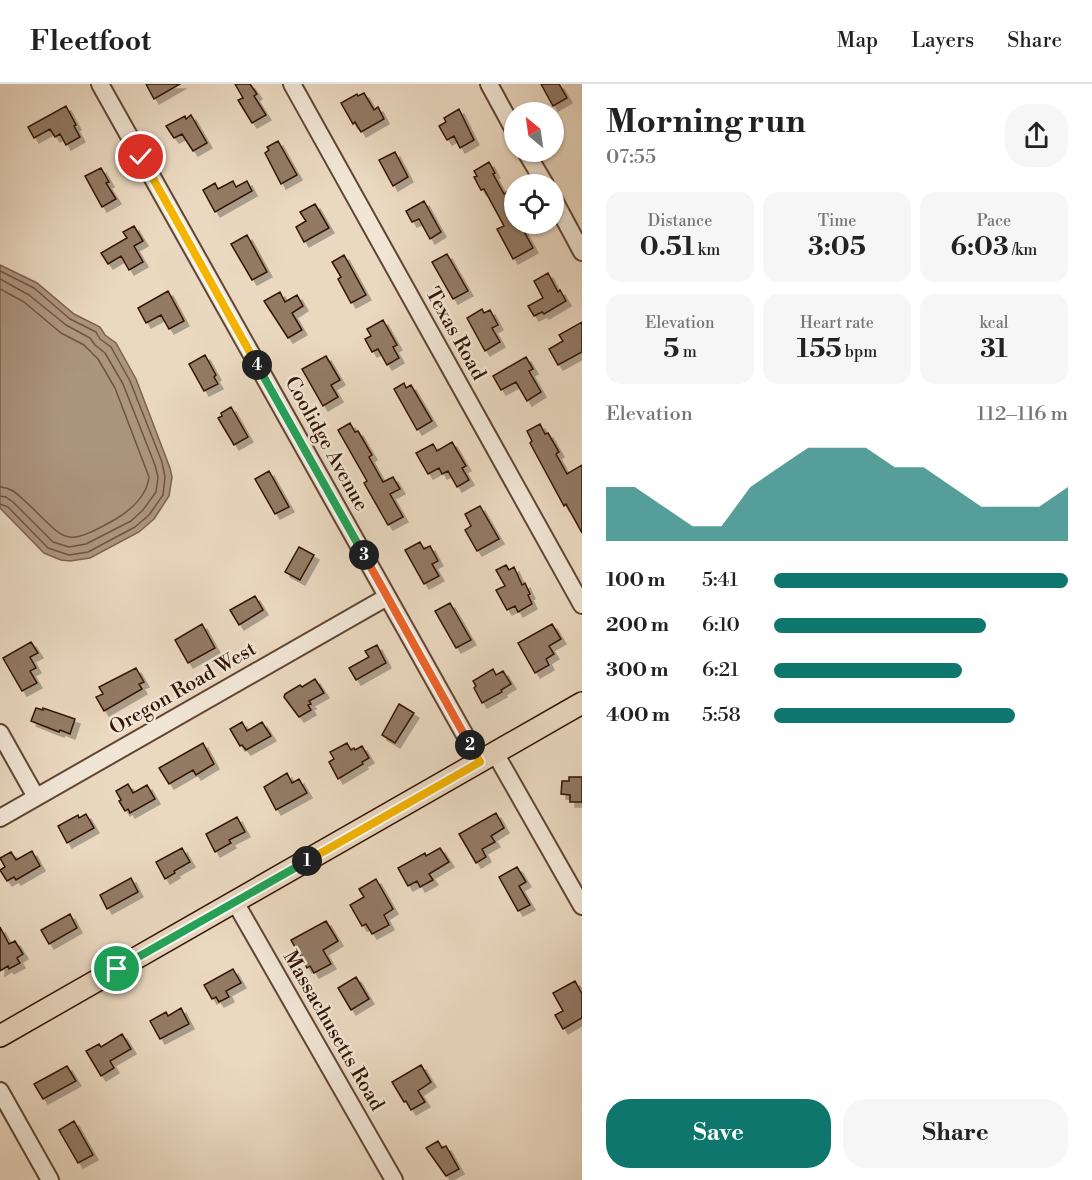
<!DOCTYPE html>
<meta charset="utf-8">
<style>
:root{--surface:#fff;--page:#f6f6f6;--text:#222;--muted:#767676;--line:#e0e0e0;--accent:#0f766e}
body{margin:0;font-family:"Libre Bodoni",serif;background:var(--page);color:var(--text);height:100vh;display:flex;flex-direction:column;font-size:22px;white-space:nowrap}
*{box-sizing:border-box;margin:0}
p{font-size:20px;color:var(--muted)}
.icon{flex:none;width:33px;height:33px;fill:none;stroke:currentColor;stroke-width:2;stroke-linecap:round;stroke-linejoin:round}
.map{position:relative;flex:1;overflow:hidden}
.sheet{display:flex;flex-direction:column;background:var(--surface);width:510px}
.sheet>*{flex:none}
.needle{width:39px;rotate:331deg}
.fabs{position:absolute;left:504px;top:18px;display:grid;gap:12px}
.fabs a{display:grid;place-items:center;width:60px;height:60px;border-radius:50%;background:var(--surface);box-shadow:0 2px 4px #0004;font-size:30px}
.pin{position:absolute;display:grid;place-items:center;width:51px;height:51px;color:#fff;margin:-26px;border:3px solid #fff;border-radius:50%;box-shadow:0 2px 6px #0007}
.km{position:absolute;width:30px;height:30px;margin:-15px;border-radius:50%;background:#222;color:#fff;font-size:16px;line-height:30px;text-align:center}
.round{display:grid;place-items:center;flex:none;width:63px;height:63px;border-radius:24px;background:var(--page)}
.summary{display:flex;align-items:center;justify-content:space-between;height:102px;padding:0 24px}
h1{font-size:33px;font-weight:700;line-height:45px}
.figures{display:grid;grid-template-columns:repeat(3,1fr);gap:9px;height:102px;padding:6px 24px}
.figures div{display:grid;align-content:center;border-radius:15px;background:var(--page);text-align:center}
.figures b{font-size:26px;font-weight:700}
.figures small{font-size:16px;font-weight:400}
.figures p{font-size:16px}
.chart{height:168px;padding:12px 24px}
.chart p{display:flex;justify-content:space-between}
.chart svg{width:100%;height:108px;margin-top:6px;fill:var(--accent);opacity:.7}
.button{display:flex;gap:12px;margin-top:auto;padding:12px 24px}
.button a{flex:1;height:69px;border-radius:24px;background:var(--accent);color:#fff;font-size:24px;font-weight:700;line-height:69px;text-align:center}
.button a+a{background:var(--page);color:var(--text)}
ul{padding:0 24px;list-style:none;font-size:20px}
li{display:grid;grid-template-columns:96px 72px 1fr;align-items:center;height:45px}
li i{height:15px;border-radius:8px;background:var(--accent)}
header{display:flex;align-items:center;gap:36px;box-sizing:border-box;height:84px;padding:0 30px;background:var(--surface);border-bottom:2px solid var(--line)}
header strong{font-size:28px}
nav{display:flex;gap:33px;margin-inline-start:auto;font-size:21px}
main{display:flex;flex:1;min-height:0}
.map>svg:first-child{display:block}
.water{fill:#ac957f;stroke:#7c614d;stroke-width:1.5}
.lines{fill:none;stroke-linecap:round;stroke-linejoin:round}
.shore{stroke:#705440;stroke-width:1.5}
.building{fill:#927a65;stroke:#331402;stroke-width:1.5;filter:url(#shadow)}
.minor-casing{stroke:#614532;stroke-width:20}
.major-casing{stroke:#331402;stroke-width:24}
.minor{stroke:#f1e6d6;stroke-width:16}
.major{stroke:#ead8c0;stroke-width:21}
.split-1-casing{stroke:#fff;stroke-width:12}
.split-2-casing{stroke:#fff;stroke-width:12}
.split-3-casing{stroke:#fff;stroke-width:12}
.split-4-casing{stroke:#fff;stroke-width:12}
.split-5-casing{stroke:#fff;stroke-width:12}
.split-1{stroke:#22a559;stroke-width:8}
.split-2{stroke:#f5b400;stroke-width:8}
.split-3{stroke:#f0652b;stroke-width:8}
.split-4{stroke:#22a559;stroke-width:8}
.split-5{stroke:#f5b400;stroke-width:8}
.labels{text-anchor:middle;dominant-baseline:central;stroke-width:5;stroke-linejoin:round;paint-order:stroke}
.street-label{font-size:20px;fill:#331402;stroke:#f1e6d6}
</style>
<header>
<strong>Fleetfoot</strong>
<nav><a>Map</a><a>Layers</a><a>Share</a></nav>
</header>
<main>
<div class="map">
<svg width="582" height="1096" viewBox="0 0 582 1096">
<defs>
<filter id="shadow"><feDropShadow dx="5" dy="5" stdDeviation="0" flood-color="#0004"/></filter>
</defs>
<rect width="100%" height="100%" fill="#ead8c0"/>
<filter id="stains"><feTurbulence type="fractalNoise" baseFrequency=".00333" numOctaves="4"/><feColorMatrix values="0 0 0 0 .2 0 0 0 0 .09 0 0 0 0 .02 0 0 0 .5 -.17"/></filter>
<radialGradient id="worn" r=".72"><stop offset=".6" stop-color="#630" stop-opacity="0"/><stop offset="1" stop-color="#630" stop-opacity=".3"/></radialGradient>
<path class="water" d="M0,181L37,199L74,230L100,243L105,251L116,259L136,295L170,384L172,393L169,412L154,435L139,448L90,474L70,477L61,476L44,469L0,424Z"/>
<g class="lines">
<path class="shore" d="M0,187L34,204L70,235L96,248L100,255L111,263L130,297L162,378L165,393L163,411L149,431L135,443L88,468L69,471L48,464L8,423L0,420
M0,195L29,211L66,241L90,254L95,261L105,269L123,300L155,381L158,393L156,408L143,426L131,437L86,460L69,463L53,458L13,418L6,413L0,412
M0,205L24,218L61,249L84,261L98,275L115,304L149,393C147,412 132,425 116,435C62,465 68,457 27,419C18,411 13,404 0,403"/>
</g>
<path class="building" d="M146,0H180L154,15Z
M235,0H250L257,10L254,12L266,31L252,39L238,16L243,14Z
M541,0H559L567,14L553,22Z
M364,9L374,26L378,23L384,35L361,48L355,38L353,40L341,19L357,10L358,12Z
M66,22L76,41L74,42L80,53L66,61L60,50L55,53L50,45L34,54L28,43Z
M459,25L474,56L460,64L454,52L447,56L439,42L446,38L444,34Z
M191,31L207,59L193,67L182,50L174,54L166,42L185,32L186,35Z
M278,57L297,91L281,100L265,69L269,66L267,63Z
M395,68L408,93L393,102L379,76Z
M489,78L495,89L493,90L504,110L507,108L514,120V140H520L533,164L513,175L497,145L504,142L484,105L481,106L474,93L477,92L474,87Z
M101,84L109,98L106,99L116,115L102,123L85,92Z
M233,97L236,103L247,97L252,107L215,128L203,106L215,99L218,105Z
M424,117L441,148L430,155L419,135L412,138L406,127Z
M315,120L329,144L304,158L296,143L306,137L300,128Z
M134,142L143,157L134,162L143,178L129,186L121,172L108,180L101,169L127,154L123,148Z
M247,151L267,188L252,196L231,160Z
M447,170L468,207L453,215L432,178Z
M344,171L366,211L351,219L338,195L341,193L332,178Z
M548,189L558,208L560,206L566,217L544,230L542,228L534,232L528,222L543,214L534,197Z
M168,207L184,237L169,245L161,231L146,239L138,224Z
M280,208L285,218L297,211L303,222L292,229L302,246L288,254L264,217Z
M482,225L484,229L490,226L498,241L492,244L500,258L485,267L467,234Z
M383,236L397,261L393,263L399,274L387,281L378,265L372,268L365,255L371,252L367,245Z
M582,238V268L558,281L549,265L563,257L559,251Z
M205,271L216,291L214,293L218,300L204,307L189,280Z
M326,272L340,296L331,301L338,313L323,322L302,285Z
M526,273L533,285L529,287L541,308L527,317L516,298L501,306L493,292Z
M404,299L406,304L411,301L432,337L417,346L394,305Z
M231,323L248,353L234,361L218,334L222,332L221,329Z
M350,339L355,348L358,347L372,371L369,373L383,398L393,393L400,405L390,410L403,433L388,441L364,399L367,397L338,346Z
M540,340L545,350L548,349L559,368L556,370L567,390L582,381V449L566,420L564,422L530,359L532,357L527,347Z
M452,358L466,382L462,384L469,396L457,403L448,387L442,390L439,384L428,390L416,369L433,360L437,367Z
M269,387L289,423L275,430L255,395Z
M480,422L499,455L477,467L465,446L471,442L465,430Z
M420,458L424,465L430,462L438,477L432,480L439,492L424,500L405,466Z
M299,463L314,471L300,496L285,488Z
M506,481L509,486L514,483L522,501L525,499L530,510L528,511L532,520L518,528L515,522L507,526L496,506L505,502L496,486Z
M255,512L263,526L239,541L230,526Z
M450,519L471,556L456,564L435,527Z
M202,540L215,564L188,579L175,556Z
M552,540L561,555L549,562L554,570L546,575L549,581L535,589L518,559Z
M31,558L38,569L30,573L36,584L30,587L37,599L22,607L3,574Z
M377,561L386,579L356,596L349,584L369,573L365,567Z
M136,584L144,598L139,600L142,605L104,627L96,613L103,610L99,603Z
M493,585L496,591L503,587L511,600L501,606L502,608L482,619L474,604L476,602L473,597Z
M315,595L324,609L309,617L311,620L308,621L311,626L299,633L284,613L285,610L300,601L302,603Z
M399,620L414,629L395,659L382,651Z
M36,624L43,626V624L75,635L70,650L60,646L59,648L31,637Z
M242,638L247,647L262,638L271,652L246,666L242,661L240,662L230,645Z
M203,659L214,680L196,691L193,686L169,700L159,684Z
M347,659L351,666L354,664L355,666L362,662L369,674L362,678L363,680L338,695L329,678L334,675L330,668Z
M287,689L292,699L299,695L307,709L276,726L264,703Z
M569,693H582V718H570V711L561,710L562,697H569Z
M128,700L133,709L147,701L155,715L130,729L128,725L125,727L119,717L121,716L116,707Z
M496,729L504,744L491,752L495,758L482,765L486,773L476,779L459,750Z
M86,730L94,744L67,759L58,742L78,731L79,734Z
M237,733L245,748L229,756L231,759L215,768L206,750Z
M182,764L190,778L174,787L175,789L165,795L156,778Z
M440,764L449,778L429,790L433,796L420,803L417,797L408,802L398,784L425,769L426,772Z
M32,767L40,782L16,796L14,793L7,797L0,786L5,783L0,774L11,768L16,776Z
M517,783L526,798L519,802L530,821L518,827L499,793Z
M131,794L138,808L107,825L100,811Z
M376,795L393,825L384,831L389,841L372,850L366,840L362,842L350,821L364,813L359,805Z
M70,830L77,844L49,860L41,846Z
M326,837L338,857L323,866L331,880L314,889L310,882L307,884L291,856Z
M0,843L9,860L15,857L23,870L17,874L20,879L9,885L8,882L0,887Z
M233,885L241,899L226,907L229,913L219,918L216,913L212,915L204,901Z
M356,893L369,915L351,926L338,904Z
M575,897L582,910V934L563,945L555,931L563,927L553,909Z
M181,924L189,940L160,955L150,937L166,928L168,932Z
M122,950L131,965L110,977L114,984L101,992L86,967L99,960L101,963Z
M421,981L431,998L418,1007L425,1018L411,1026L406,1017L404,1018L392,998Z
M67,982L76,997L43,1015L34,1000Z
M74,1037L93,1071L78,1079L59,1046Z
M438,1057L442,1064L446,1062L459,1085L446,1092L426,1064Z"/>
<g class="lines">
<g class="minor-casing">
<path id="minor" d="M100,0L480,678
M292,0L582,521
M489,0L514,46
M526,68L545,100
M554,116L582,168
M0,649L36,713
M495,669L582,822
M0,734L387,513
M235,818L394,1096
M0,1007L50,1096"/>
</g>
<g class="major-casing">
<path id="major" d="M0,952L582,619"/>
</g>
<use href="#minor" class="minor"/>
<use href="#major" class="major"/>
</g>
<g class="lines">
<g class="split-1-casing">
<path id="split-1" d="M117,885L307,777"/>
</g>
<g class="split-2-casing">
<path id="split-2" d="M307,777L480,678L470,661"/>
</g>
<g class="split-3-casing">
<path id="split-3" d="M364,471L470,661"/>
</g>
<g class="split-4-casing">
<path id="split-4" d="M257,281L364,471"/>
</g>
<g class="split-5-casing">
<path id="split-5" d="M141,73L257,281"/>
</g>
<use href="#split-1" class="split-1"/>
<use href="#split-2" class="split-2"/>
<use href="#split-3" class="split-3"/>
<use href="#split-4" class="split-4"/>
<use href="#split-5" class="split-5"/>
</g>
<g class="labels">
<g class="street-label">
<text transform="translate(455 250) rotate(61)">Texas Road</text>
<text transform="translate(326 360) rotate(61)">Coolidge Avenue</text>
<text transform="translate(183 605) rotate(-30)">Oregon Road West</text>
<text transform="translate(333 947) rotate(60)">Massachusetts Road</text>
</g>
</g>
<rect width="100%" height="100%" filter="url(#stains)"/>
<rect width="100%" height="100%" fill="url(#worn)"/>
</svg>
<div class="fabs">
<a><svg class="needle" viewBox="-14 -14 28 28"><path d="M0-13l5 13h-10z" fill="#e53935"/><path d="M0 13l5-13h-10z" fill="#767676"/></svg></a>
<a><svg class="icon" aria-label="locate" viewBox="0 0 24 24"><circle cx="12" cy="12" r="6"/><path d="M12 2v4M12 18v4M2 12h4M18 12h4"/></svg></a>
</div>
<div class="pin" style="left:117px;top:885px;background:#1e9e55"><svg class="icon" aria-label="arrive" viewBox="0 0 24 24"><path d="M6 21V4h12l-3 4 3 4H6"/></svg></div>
<div class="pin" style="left:141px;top:73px;background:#d93025"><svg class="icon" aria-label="check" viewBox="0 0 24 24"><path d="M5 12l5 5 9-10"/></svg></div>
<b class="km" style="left:307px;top:777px">1</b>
<b class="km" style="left:470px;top:661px">2</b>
<b class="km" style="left:364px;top:471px">3</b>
<b class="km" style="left:257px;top:281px">4</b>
</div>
<section class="sheet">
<div class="summary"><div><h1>Morning run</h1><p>07:55</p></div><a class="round"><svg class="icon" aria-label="share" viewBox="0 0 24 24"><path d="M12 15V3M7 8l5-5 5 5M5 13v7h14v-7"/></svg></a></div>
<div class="figures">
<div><p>Distance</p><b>0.51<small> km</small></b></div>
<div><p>Time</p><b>3:05</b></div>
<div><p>Pace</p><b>6:03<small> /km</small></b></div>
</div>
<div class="figures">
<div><p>Elevation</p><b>5<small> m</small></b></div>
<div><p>Heart rate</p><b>155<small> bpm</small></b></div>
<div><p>kcal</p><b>31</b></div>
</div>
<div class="chart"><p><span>Elevation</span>112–116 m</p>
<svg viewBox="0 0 160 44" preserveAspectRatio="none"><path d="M0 44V22L10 22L20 30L30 38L40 38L50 22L60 14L70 6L80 6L90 6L100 14L110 14L120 22L130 30L140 30L150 30L160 22V44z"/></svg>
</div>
<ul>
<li><b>100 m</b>5:41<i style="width:100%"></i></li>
<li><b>200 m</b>6:10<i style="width:72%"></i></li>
<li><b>300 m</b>6:21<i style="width:64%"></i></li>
<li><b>400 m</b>5:58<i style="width:82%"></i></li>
</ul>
<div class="button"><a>Save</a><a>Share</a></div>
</section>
</main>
